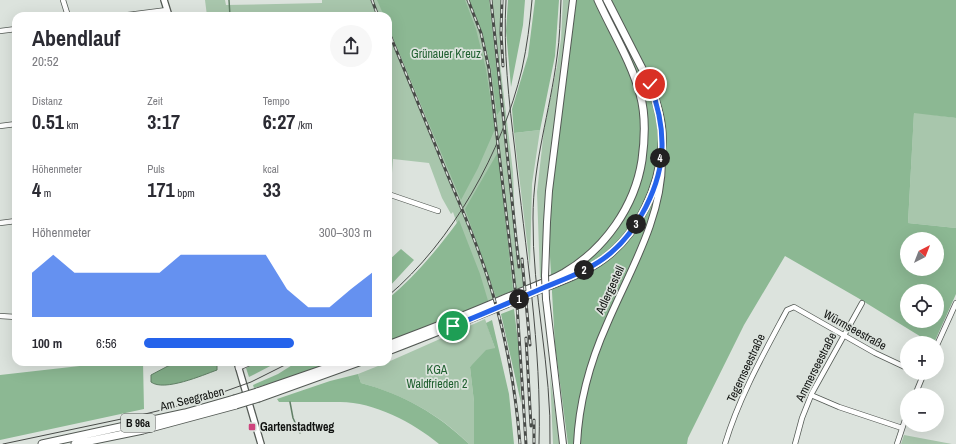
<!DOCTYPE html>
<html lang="de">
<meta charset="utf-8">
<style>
:root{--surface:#fff;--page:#f7f7f7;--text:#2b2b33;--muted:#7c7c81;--accent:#2563eb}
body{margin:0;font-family:"Archivo Narrow",sans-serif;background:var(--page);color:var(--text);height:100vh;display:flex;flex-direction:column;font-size:15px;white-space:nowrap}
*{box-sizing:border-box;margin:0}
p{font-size:13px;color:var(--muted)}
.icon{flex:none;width:22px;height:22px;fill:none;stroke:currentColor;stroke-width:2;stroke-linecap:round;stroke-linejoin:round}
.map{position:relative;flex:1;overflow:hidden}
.drawer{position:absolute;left:12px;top:12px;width:380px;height:354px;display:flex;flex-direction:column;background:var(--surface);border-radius:12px;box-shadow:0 4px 16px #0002}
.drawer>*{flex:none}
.needle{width:26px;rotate:42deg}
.fabs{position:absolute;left:900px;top:232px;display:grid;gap:8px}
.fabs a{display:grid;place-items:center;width:44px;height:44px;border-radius:50%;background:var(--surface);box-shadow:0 4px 16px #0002;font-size:20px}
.pin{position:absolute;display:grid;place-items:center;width:34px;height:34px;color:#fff;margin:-17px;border:2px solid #fff;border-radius:50%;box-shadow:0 1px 4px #0007}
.km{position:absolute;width:20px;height:20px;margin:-10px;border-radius:50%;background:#222;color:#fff;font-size:11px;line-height:20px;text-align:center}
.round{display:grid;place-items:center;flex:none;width:42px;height:42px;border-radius:21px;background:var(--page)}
.summary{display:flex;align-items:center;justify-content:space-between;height:68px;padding:0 20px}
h1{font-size:22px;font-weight:700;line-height:30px}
.metrics{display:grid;grid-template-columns:repeat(3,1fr);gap:6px;height:68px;padding:4px 20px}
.metrics div{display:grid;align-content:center}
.metrics b{font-size:20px;font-weight:700}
.metrics small{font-size:11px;font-weight:400}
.metrics p{font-size:11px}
.chart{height:112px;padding:8px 20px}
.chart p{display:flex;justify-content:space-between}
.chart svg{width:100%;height:72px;margin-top:4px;fill:var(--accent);opacity:.7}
ul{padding:0 20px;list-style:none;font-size:13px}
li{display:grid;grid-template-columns:64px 48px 1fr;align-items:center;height:30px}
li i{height:10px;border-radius:5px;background:var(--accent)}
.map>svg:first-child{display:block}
.green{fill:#a8c6ac}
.forest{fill:#8cb893;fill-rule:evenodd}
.water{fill:#82ad88;stroke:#607f65}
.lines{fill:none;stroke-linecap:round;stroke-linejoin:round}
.stream{stroke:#607f65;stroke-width:1.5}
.minor-casing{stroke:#545a55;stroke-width:6}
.tertiary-casing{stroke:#545a55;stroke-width:8}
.secondary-casing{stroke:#545a55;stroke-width:8}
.primary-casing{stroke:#545a55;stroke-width:9}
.minor{stroke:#fff;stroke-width:4.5}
.tertiary{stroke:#fff;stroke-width:5.5}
.secondary{stroke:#fff;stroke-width:6}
.primary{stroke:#fff;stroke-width:7}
.tram{stroke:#484b48;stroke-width:1}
.rail-casing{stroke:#484b48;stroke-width:3}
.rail{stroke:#dce3dd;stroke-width:1.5;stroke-dasharray:4.5;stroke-linecap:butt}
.secondary-bridge-casing{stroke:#545a55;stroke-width:8;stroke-linecap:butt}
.primary-bridge-casing{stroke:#545a55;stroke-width:9;stroke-linecap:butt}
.secondary-bridge{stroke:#fff;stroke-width:6}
.primary-bridge{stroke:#fff;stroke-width:7}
.route-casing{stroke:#fff;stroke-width:8}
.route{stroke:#2563eb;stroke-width:5}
.poi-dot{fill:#ce447d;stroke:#dce3dd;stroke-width:1.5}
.labels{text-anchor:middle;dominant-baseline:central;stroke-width:3.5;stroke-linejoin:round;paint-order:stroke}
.shield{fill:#dce3dd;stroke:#4f524f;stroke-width:1}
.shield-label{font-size:11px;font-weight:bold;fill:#121412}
.park-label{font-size:12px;fill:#216131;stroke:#dce3dd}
.street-label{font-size:12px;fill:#121412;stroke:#dce3dd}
.poi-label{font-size:12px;font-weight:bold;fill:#121412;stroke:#dce3dd;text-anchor:start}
</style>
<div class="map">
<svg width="956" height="444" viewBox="0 0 956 444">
<rect width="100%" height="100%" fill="#dce3dd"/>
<path class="green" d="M205,0H225L226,5L322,3V0H501L500,63L513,172L515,224L525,287L484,303L453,212L451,214L442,198L429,163L393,159L391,187H388V16H207Z
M563,0H570L547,189L542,277L540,278L537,192L544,130L557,66L561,39Z
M914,112L956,118V228L908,223Z
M540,130L532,184L530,267L514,133Z
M485,319L495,348L470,367L474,402V444H469C439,414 402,394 361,383L358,374L388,362Z
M550,375L560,444H553Z
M904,435L952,444H901Z"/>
<path class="forest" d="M377,0H465L476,29L486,69L495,129L478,168L461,200L388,26V16H384Z
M469,0H489L501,109L497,115L491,69L486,47Z
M508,0H525L523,25L511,87L506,31Z
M535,0H559L555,56L540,130L514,133L512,109L528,56Z
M576,0H956V118L914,113L908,223L956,228V294L934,343H931L858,298L785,256L744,325L688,438L687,444H568L555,345L549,239L552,190ZM907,239H937V269H907ZM907,291H937V321H907Z
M498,152L513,291L496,297L465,209Z
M459,220L480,274L489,304L388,342V299C415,276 438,249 459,220Z
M401,249L414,260L388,288V261Z
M514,309L519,350L521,403L501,314Z
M492,320L509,394L514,444H474V402L470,367L486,350L495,348L486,323Z
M115,362H143L144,409L0,440V375Z
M258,362H278L249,377L246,368Z
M297,362H334L297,376L254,388L253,385L278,374Z
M358,374L361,383C403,394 438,414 469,444H439C413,422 372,401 338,402C318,402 298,402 279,402L277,399L330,381Z"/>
<path class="water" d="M184,362H217V370C203,375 164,392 151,382V375L168,366Z"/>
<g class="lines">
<path class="stream" d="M229,0L230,16
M290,402L293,418L300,433"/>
<g class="minor-casing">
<path id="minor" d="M63,0L68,16
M120,16L167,10
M0,31L16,29
M0,126L16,124
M388,194L438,211
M0,223L16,221
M0,316L16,317
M937,345L956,303
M238,368L252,362
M811,395L839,407L902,428
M915,395L924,373
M725,444C739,397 764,353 787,310L794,307L875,353L907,368
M795,444L802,418L812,393L862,303
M897,444L907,414"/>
</g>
<g class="tertiary-casing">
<path id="tertiary" d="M164,0L169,16
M237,362L261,444"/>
</g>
<g class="secondary-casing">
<path id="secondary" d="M545,276L547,222L549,191L573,0
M546,299L563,444
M577,444C579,402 590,362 607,324C629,272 662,219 662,161"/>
</g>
<g class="primary-casing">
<path id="primary" d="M388,345C428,330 467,315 506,298C525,290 546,283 564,273C605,249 635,206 642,160C645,138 646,115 640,94C631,61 612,31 598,0
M388,351C437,332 486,313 534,292C558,282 584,274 605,258C639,232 659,188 662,146C664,125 657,103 650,84L607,0
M257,392L344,362
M259,398L359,362
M42,444L185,413L234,399
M75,444L143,430L236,405"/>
</g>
<use href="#minor" class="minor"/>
<use href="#tertiary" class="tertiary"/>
<use href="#secondary" class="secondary"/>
<use href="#primary" class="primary"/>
<path class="tram" d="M506,0C503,50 509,101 515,151C525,247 542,348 539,444
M388,296C453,241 502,152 522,69C527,46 530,23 532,0
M3,444L145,414L198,401L251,382L291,362
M550,444C552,368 532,294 533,218C533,162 550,112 557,57C560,38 560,19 561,0"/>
<g class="rail-casing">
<path id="rail" d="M372,0L378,16
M468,0L481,33L489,69L517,305L526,444
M491,0L519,267
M502,0L501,33L503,66
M388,30C408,78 428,127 448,176C465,216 482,256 494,298C508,346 516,394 520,444
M522,259L530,345
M526,338L531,426
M534,420V444"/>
</g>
<use href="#rail" class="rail"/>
<g class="secondary-bridge-casing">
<path id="secondary-bridge" d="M545,276L546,299"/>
</g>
<g class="primary-bridge-casing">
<path id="primary-bridge" d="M234,399L257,392
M236,405L259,398"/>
</g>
<use href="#secondary-bridge" class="secondary-bridge"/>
<use href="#primary-bridge" class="primary-bridge"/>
</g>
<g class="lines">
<g class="route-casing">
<path id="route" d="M453,326C483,314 513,301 543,288C564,279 585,272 603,259C637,235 663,184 662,143C662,122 657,103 650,84"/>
</g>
<use href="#route" class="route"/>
</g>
<rect class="poi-dot" x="248" y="423" width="8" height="8" rx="2"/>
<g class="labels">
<rect class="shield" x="121" y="414" width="34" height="18" rx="3"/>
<g class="shield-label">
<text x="138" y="423">B 96a</text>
</g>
<g class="park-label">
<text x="446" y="54">Grünauer Kreuz</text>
<text x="437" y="370">KGA<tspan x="437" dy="14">Waldfrieden 2</tspan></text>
</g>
<g class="street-label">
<text transform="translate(610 290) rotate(-65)">Adlergestell</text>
<text transform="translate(855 330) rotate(29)">Würmseestraße</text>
<text transform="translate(816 367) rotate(-63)">Ammerseestraße</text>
<text transform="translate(746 368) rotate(-65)">Tegernseestraße</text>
<text transform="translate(192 399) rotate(-14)">Am Seegraben</text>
</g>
<g class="poi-label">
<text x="260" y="427">Gartenstadtweg</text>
</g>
</g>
</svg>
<div class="fabs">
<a><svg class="needle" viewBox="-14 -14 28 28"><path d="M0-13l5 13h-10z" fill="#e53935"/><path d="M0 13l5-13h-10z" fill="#7c7c81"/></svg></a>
<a><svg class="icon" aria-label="locate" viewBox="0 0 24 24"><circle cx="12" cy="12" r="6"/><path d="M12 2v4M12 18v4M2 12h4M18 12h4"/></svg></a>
<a>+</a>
<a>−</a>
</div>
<div class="pin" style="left:453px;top:326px;background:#1e9e55"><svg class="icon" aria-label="arrive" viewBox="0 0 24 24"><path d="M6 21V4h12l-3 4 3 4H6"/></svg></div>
<div class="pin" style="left:650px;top:84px;background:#d93025"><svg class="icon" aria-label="check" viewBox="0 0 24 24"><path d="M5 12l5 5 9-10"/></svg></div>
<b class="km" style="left:519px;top:299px">1</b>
<b class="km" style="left:584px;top:270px">2</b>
<b class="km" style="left:636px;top:224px">3</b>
<b class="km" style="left:660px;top:158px">4</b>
<section class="drawer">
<div class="summary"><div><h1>Abendlauf</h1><p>20:52</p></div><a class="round"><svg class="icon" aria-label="share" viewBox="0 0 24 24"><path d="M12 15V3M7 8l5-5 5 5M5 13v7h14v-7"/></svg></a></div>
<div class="metrics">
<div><p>Distanz</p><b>0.51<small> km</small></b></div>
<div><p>Zeit</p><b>3:17</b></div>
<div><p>Tempo</p><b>6:27<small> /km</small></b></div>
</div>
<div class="metrics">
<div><p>Höhenmeter</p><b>4<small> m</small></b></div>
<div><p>Puls</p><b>171<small> bpm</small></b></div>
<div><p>kcal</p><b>33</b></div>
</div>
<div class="chart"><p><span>Höhenmeter</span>300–303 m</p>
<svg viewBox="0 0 160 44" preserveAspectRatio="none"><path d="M0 44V17L10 6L20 17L30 17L40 17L50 17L60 17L70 6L80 6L90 6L100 6L110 6L120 27L130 38L140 38L150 27L160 17V44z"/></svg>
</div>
<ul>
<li><b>100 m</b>6:56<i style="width:66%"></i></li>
</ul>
</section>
</div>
